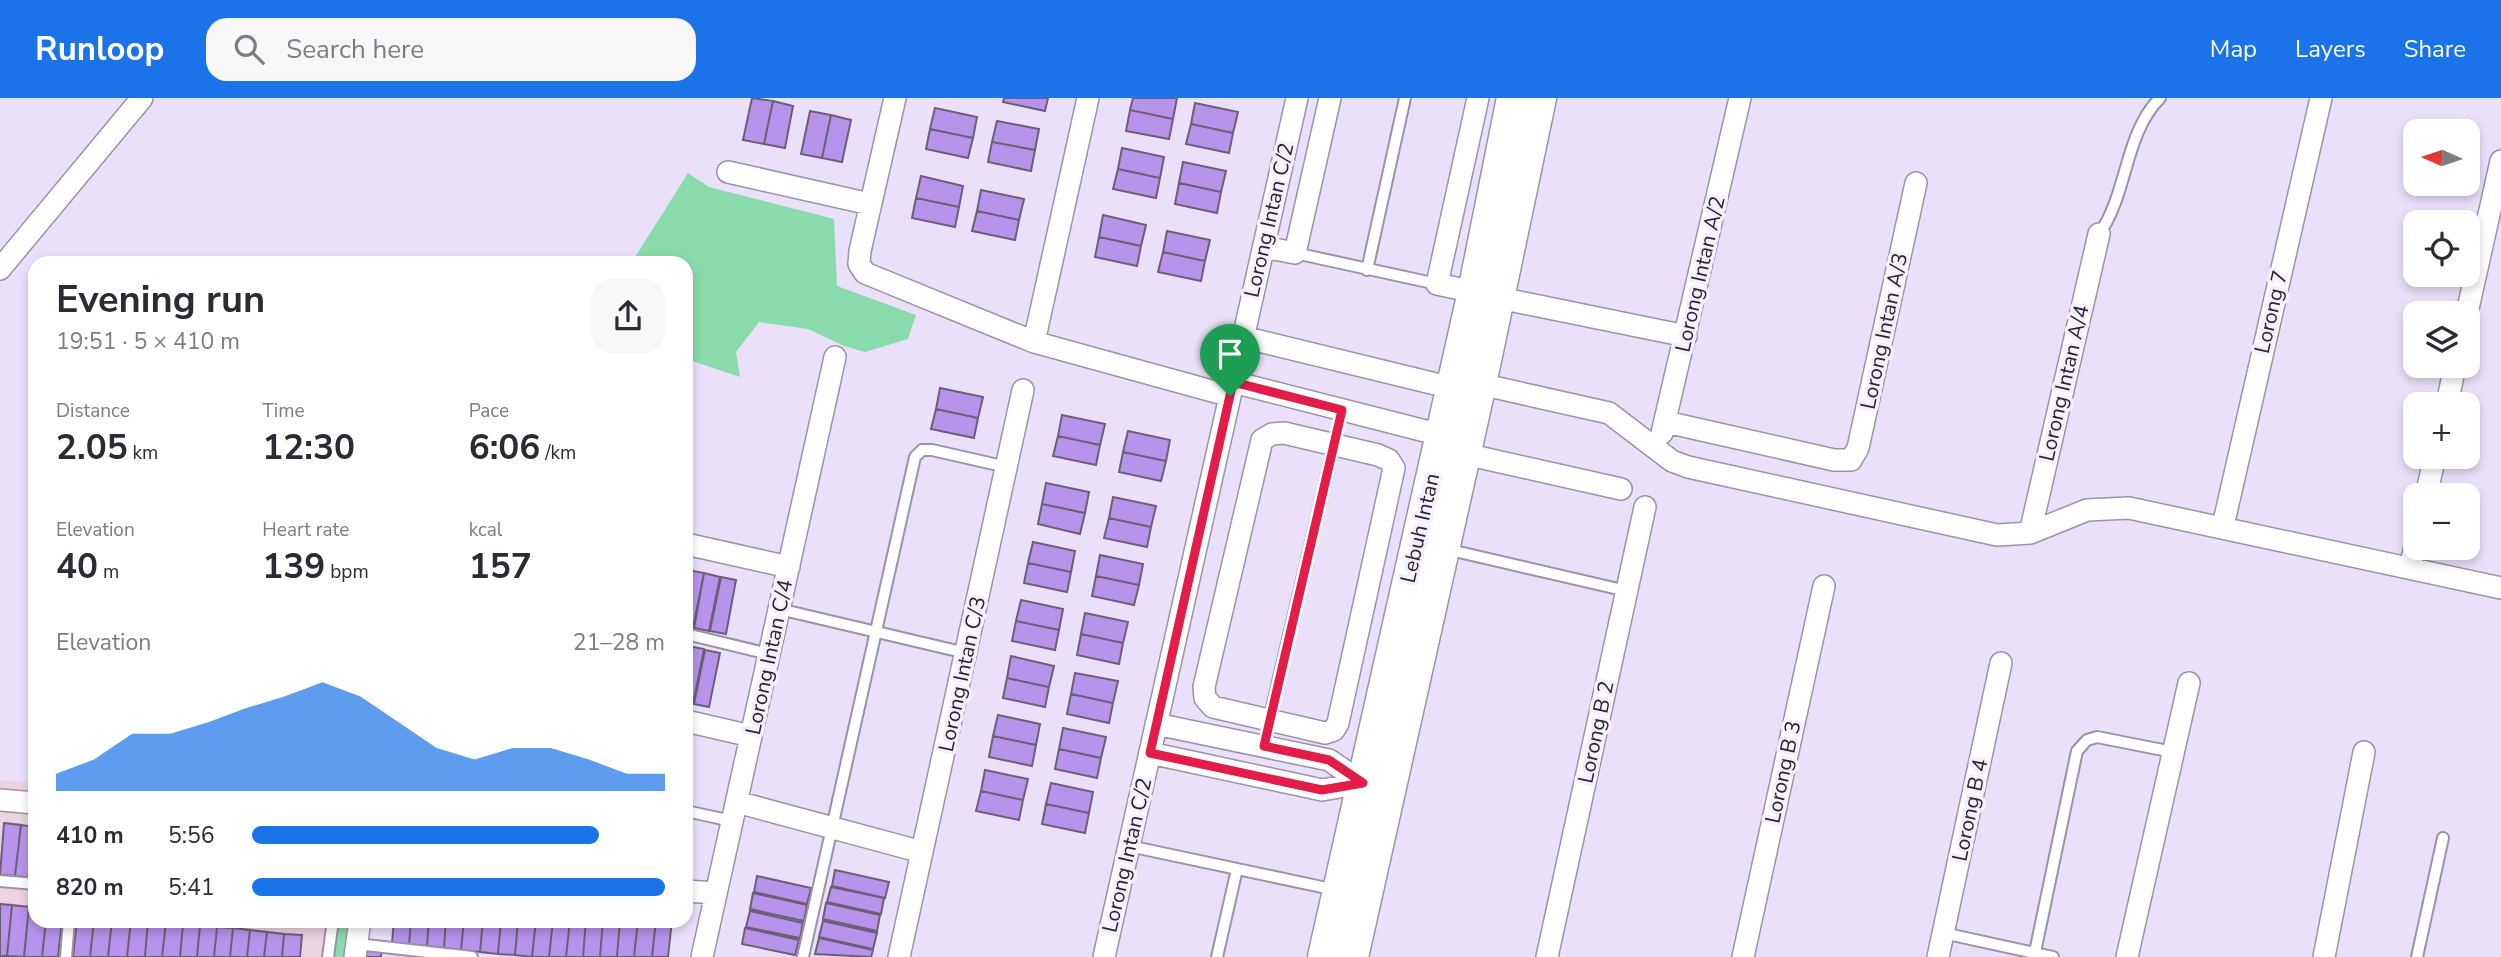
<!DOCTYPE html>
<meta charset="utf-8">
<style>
:root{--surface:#fff;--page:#f7f7f7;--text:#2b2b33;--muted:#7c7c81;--accent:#1a73e8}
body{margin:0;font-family:"Nunito Sans",sans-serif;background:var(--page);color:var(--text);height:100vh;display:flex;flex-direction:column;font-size:26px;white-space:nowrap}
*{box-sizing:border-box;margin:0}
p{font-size:23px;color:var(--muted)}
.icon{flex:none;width:38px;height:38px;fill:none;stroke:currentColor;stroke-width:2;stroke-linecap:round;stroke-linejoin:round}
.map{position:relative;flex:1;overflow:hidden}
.side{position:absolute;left:28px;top:158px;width:665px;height:672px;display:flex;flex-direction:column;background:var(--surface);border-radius:21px;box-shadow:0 4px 10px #0003}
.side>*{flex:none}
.needle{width:46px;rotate:273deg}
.fabs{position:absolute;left:2403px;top:21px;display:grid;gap:14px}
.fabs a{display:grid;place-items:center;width:77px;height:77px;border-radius:14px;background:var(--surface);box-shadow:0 4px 10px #0003;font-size:35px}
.pin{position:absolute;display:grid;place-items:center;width:60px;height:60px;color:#fff;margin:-72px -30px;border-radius:50% 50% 50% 0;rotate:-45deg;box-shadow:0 0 7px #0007}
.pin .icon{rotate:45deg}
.round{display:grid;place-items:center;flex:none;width:74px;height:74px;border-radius:21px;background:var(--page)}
.overview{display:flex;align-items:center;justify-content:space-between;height:119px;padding:0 28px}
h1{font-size:38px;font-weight:700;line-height:52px}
.stats{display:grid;grid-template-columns:repeat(3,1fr);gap:10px;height:119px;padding:7px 28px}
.stats div{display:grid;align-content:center}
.stats b{font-size:35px;font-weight:700}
.stats small{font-size:19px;font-weight:400}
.stats p{font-size:19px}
.chart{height:196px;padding:14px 28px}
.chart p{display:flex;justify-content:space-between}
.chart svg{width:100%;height:126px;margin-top:7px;fill:var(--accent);opacity:.7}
ul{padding:0 28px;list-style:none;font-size:23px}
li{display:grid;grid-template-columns:112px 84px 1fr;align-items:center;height:52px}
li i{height:18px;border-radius:9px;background:var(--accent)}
header{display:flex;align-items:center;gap:42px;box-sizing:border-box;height:98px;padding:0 35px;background:var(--accent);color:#fff}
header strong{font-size:33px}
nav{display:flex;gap:38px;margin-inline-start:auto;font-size:24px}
.search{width:490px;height:63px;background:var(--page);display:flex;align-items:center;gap:18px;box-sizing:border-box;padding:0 24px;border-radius:21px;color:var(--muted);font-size:26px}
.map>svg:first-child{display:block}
.commercial{fill:#ebd4df}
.green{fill:#89dbac}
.building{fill:#b893eb;stroke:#696077;stroke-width:2}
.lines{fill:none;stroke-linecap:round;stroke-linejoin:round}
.lane-casing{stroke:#9b92aa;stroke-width:14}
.street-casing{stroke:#9b92aa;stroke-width:24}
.secondary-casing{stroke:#9b92aa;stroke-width:35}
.lane{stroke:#fff;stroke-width:10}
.street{stroke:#fff;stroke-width:21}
.secondary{stroke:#fff;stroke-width:32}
.route-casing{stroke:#fff;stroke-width:14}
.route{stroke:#e11d48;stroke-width:9}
.labels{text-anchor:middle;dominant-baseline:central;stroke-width:7;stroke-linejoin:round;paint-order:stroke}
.street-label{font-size:21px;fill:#29252f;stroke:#f5efff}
</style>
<header>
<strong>Runloop</strong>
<div class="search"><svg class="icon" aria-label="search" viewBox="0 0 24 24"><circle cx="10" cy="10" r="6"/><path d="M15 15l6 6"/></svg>Search here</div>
<nav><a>Map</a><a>Layers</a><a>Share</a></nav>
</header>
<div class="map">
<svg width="2501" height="859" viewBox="0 0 2501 859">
<rect width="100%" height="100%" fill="#eae0fa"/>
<path class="commercial" d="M0,682L35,685V822L346,823L343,859H0Z"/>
<path class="green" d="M688,75L709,89L834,121L837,188L916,217L908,241L865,254L844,248L808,231L759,224L736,254L740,279L686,261V164H632Z
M338,823H354L348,859H333Z"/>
<path class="building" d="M752,0L773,3L764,46L743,42Z
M1004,0H1048L1045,13L1003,4Z
M1133,0H1177L1173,21L1130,12Z
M773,3L793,8L785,50L764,46Z
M1195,5L1238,14L1233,35L1191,26Z
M935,10L977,19L973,40L930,31Z
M1130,12L1173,21L1169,41L1126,33Z
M810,13L831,17L822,60L801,56Z
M831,17L851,22L842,64L822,60Z
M997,23L1039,31L1035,52L992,44Z
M1191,26L1233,35L1229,55L1186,46Z
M930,31L973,40L968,60L926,51Z
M992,44L1035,52L1031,73L988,64Z
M1122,50L1164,59L1160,80L1118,71Z
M1183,64L1226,73L1221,94L1179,85Z
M1118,71L1160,80L1156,100L1113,91Z
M921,78L963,88L959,109L916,100Z
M1179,85L1221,94L1217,115L1175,106Z
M981,92L1024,101L1019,122L977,113Z
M916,100L959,109L955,129L912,120Z
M977,113L1019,122L1015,142L972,133Z
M1103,117L1146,127L1141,148L1099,139Z
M1167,133L1210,142L1205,163L1163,154Z
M1099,139L1141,148L1137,168L1095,159Z
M1163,154L1205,163L1201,183L1158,174Z
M940,290L983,299L978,320L936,311Z
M936,311L978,320L974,340L931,331Z
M1062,317L1105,326L1100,347L1058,338Z
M1128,333L1170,342L1166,363L1123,354Z
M1058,338L1100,347L1096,367L1053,358Z
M1123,354L1166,363L1161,383L1119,374Z
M1046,385L1089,394L1085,415L1042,406Z
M1113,399L1156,408L1151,429L1109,420Z
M1042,406L1085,415L1080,436L1038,426Z
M1109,420L1151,429L1147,449L1104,440Z
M1033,444L1075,453L1071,474L1028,465Z
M1100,457L1143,466L1139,487L1096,478Z
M1028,465L1071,474L1067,494L1024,485Z
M688,472L704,475L693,530L686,528Z
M704,475L720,479L709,533L694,530Z
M1096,478L1139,487L1134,507L1092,498Z
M721,479L736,482L726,536L710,533Z
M1021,502L1063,511L1059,532L1016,523Z
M1085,515L1128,524L1123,545L1081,536Z
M1016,523L1059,532L1055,552L1012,543Z
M1081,536L1123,545L1119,566L1077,557Z
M688,548L704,551L693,606L686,605Z
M705,552L720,555L709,609L694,606Z
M1011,558L1054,568L1049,589L1007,580Z
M1075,575L1118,583L1113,605L1071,596Z
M1007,580L1049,589L1045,609L1003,600Z
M1071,596L1113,605L1109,625L1067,616Z
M998,617L1040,626L1036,647L993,638Z
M1063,630L1106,639L1101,660L1059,651Z
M993,638L1036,647L1032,668L989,659Z
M1059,651L1101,660L1097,680L1055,671Z
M985,672L1028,681L1023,702L981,693Z
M1051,685L1093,694L1089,715L1046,706Z
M981,693L1023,702L1019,722L976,713Z
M1046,706L1089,715L1085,735L1042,726Z
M4,725L21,727L15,778L0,777Z
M21,727L35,729L33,780L15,778Z
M835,772L889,784L885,800L832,788Z
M757,778L811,790L807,806L754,794Z
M831,789L884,800L881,816L827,804Z
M753,795L807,807L804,823L750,811Z
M826,805L880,817L877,833L823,821Z
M0,806L12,807L7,858H0Z
M12,807L29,809L24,859L7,858Z
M29,809L35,810V822H46L42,859H24Z
M750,813L803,825L800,840L746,829Z
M46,822H62L58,859H42Z
M77,822H94L90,859H73Z
M94,822H112L108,859H90Z
M112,822H131L127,859H108Z
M131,822H148L145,859H127Z
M148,822L166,824L162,859H145Z
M394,822H411L409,847L392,845Z
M411,822H429L427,848L409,847Z
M429,822H446L444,850L427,848Z
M446,822H464L461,852L444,850Z
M464,822H483L480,854L461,852Z
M483,822H501L498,856L480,854Z
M501,822H518L515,857L498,856Z
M518,822H536L532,859L515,857Z
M536,822H553L549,859H532Z
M553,822H570L566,859H549Z
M570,822H586L583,859H566Z
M586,822H603L600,859H583Z
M603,822H620L617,859H600Z
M620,822H638L634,859H617Z
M638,822H656L652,859H634Z
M656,822H672L668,859H652Z
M823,823L877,835L873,851L819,839Z
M166,824L183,826L180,859H162Z
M183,826L200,827L197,859H180Z
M200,827L217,829L214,859H197Z
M217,829L233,830L230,859H214Z
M233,830L250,832L247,859H230Z
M745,830L799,842L795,857L742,846Z
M250,832L267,834L264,859H247Z
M267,834L284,836L282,859H264Z
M284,836L302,837L300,859H282Z
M819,840L873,852L871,859L815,856Z
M382,850L381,859H363V854Z"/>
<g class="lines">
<g class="lane-casing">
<path id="lane" d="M2099,136C2128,96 2124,36 2160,0
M1295,155L1437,186
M1367,172L1405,0
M1446,451L1627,493
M779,511L966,555
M686,536L769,556
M1269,622L1334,347
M686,713L732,723
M1129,748L1336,792
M0,783L35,786
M1943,835L2053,859
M357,846L472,859
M66,859L69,822
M328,859L333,822
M803,859L915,359L922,352H932L1007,369
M1217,859L1237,771
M2034,859L2077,653L2087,642L2097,639L2173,654
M2417,859L2443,740"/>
</g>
<g class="street-casing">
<path id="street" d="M895,0L860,153L859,166L865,175L1034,244L1230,298
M728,74L870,106
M1264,149L1295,155L1330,0
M0,171L142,0
M1474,194L1437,186L1478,0
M1499,200L1686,238
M2467,215L2501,63
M1243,239L1452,290
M1034,244L1088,0
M1233,284L1441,337
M1480,286L1609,315L1672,363L1688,369L1997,437L2030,435L2087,412L2129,410L2501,490
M2447,306L2455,268
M1666,324L1834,362H1851L1858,350L1916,85
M1284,335L1378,357L1389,362L1394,370L1338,625L1334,632L1325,635L1213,609L1205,600L1204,589L1262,342L1272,336Z
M1662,335L1740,0
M1465,356L1621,391
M2426,397L2435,359
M2223,428L2321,0
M2030,435L2099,136
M686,446L789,469
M2410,470L2415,448
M686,623L751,638
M1156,626L1329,662L1363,685
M1150,655L1322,692L1363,685L1374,687
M0,702L35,705
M737,704L922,754
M686,793L716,795
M355,859L360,822
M702,859L835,259
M899,859L1023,292
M1104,859L1297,0
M1547,859L1645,409
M1743,859L1824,488
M1938,859L2001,565
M2127,859L2189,585
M2324,859L2364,654"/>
</g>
<g class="secondary-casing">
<path id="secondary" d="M1324,859L1474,194L1513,0
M1352,859L1480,286L1540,0"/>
</g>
<use href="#lane" class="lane"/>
<use href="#street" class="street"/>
<use href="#secondary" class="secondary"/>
</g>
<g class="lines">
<g class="route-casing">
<path id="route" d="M1233,284L1342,312L1264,648L1329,662L1363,685L1322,692L1150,655Z"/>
</g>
<use href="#route" class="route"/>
</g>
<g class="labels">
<g class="street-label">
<text transform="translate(1269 122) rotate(-77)">Lorong Intan C/2</text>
<text transform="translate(1700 176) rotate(-77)">Lorong Intan A/2</text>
<text transform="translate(2271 214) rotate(-77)">Lorong 7</text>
<text transform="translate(1884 233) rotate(-78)">Lorong Intan A/3</text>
<text transform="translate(2064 285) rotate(-77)">Lorong Intan A/4</text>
<text transform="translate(1420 430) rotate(-77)">Lebuh Intan</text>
<text transform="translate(769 559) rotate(-78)">Lorong Intan C/4</text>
<text transform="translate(962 576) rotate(-78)">Lorong Intan C/3</text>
<text transform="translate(1596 634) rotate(-78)">Lorong B 2</text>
<text transform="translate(1783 674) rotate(-78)">Lorong B 3</text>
<text transform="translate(1970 712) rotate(-78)">Lorong B 4</text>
<text transform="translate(1127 757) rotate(-77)">Lorong Intan C/2</text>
</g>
</g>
</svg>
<div class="fabs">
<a><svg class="needle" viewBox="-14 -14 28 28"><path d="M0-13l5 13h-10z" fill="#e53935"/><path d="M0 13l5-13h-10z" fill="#7c7c81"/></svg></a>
<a><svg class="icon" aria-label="locate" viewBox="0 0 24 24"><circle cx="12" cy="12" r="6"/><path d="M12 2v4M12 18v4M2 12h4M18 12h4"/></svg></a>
<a><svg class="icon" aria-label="layers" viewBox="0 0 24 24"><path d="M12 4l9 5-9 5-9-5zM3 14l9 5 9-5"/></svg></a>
<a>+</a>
<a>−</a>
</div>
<div class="pin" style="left:1230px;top:298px;background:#1e9e55"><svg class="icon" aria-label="arrive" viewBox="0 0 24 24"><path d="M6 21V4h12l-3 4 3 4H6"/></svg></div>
<section class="side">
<div class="overview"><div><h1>Evening run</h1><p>19:51 · 5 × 410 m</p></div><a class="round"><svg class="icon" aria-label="share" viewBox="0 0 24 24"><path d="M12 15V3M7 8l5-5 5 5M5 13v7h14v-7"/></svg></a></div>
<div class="stats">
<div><p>Distance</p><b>2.05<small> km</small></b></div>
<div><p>Time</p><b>12:30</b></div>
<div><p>Pace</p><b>6:06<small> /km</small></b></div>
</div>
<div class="stats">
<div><p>Elevation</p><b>40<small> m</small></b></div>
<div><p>Heart rate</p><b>139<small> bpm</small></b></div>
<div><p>kcal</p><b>157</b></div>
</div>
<div class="chart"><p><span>Elevation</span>21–28 m</p>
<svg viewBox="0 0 160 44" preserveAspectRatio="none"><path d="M0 44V38L10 33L20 24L30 24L40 20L50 15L60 11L70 6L80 11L90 20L100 29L110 33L120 29L130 29L140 33L150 38L160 38V44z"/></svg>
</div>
<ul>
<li><b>410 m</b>5:56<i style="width:84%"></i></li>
<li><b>820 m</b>5:41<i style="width:100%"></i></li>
</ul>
</section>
</div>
